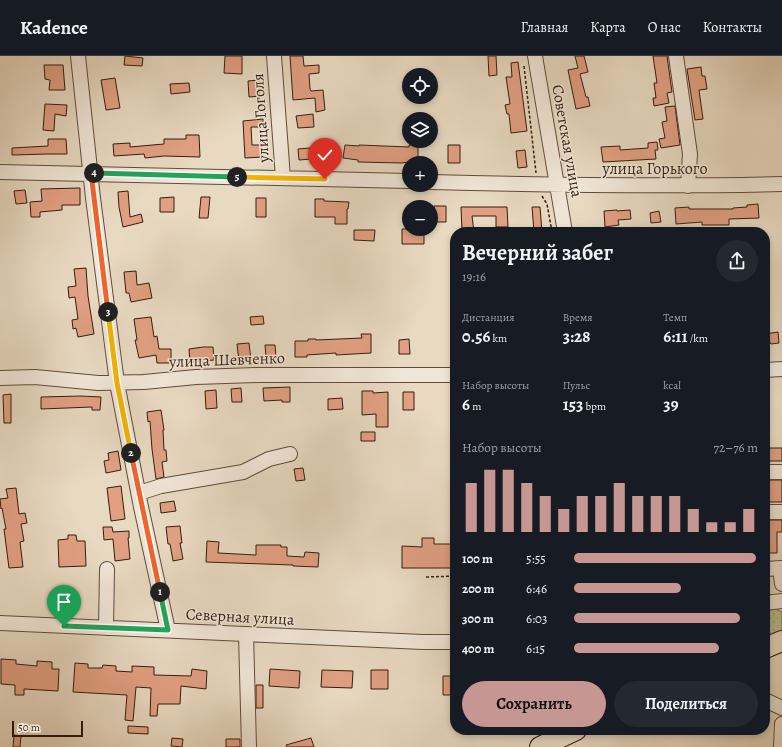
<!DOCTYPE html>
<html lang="ru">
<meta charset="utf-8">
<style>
:root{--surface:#171b24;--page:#242831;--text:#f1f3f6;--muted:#9ea1a6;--line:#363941;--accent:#c59692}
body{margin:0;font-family:Alegreya,serif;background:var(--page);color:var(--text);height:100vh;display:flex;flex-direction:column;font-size:15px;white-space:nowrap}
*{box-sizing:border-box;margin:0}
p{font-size:13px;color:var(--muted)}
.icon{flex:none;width:22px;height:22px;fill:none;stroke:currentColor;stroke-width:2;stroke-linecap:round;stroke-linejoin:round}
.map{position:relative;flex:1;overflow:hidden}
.panel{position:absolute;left:450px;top:171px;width:320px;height:508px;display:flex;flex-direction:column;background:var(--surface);border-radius:16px;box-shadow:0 2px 6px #0003}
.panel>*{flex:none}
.buttons{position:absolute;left:402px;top:12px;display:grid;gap:8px}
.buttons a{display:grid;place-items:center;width:36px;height:36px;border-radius:50%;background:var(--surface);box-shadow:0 2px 6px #0003;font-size:20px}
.scale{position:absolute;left:12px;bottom:10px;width:71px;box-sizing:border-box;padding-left:4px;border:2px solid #341d0d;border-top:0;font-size:11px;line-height:14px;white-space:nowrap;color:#341d0d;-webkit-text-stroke:3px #f0e6d7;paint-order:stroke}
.pin{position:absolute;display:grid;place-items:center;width:34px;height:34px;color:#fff;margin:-41px -17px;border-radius:50% 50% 50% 0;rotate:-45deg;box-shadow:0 0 4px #0007}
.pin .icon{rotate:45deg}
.km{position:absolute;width:20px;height:20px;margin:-10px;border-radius:50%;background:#222;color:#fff;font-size:11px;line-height:20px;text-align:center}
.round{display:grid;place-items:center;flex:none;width:42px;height:42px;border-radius:21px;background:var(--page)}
.summary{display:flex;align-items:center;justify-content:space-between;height:68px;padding:0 12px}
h1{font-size:22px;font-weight:700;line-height:30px}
.stats{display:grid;grid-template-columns:repeat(3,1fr);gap:6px;height:68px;padding:4px 12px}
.stats div{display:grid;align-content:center}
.stats b{font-size:17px;font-weight:700}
.stats small{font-size:11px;font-weight:400}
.stats p{font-size:11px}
.chart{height:112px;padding:8px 12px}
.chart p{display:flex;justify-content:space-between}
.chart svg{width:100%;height:72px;margin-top:4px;stroke:var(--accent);stroke-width:6}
.button{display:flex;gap:8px;margin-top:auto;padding:8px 12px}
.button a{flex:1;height:46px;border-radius:24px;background:var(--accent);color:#111;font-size:16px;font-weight:700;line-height:46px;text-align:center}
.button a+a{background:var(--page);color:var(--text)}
ul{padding:0 12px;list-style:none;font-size:13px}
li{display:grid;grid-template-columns:64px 48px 1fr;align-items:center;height:30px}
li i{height:10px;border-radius:5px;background:var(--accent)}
header{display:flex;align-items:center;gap:24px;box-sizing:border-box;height:56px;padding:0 20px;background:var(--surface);border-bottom:1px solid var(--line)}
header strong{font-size:19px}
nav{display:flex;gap:22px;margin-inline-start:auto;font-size:14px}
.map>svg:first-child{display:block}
.grass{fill:url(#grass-dots);stroke:#786e4e}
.building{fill:#e1a083;stroke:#341d0d}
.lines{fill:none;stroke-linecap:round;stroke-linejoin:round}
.minor-casing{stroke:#614c3a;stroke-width:16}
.highway-casing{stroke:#341d0d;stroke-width:22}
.path{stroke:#341d0d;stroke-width:1.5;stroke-dasharray:3 2;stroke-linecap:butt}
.minor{stroke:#f0e6d7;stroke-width:14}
.highway{stroke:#e8d9c1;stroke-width:20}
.split-1-casing{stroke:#fff;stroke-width:8}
.split-2-casing{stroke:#fff;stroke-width:8}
.split-3-casing{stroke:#fff;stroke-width:8}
.split-4-casing{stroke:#fff;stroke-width:8}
.split-5-casing{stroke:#fff;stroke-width:8}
.split-6-casing{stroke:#fff;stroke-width:8}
.split-1{stroke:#22a559;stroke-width:5}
.split-2{stroke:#f0652b;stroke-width:5}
.split-3{stroke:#f5b400;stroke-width:5}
.split-4{stroke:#f0652b;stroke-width:5}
.split-5{stroke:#22a559;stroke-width:5}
.split-6{stroke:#f5b400;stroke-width:5}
.labels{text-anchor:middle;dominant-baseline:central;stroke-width:3;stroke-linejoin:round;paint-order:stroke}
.street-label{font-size:16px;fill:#341d0d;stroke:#f0e6d7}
</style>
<header>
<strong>Kadence</strong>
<nav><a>Главная</a><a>Карта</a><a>О нас</a><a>Контакты</a></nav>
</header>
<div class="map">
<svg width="782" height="691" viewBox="0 0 782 691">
<defs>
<pattern id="grass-dots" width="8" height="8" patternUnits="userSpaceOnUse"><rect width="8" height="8" fill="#bcbe8f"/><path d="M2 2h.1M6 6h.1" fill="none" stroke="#a2a37a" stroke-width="1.8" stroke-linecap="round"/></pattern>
</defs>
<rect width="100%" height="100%" fill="#e8d9c1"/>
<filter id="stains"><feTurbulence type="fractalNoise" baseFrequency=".005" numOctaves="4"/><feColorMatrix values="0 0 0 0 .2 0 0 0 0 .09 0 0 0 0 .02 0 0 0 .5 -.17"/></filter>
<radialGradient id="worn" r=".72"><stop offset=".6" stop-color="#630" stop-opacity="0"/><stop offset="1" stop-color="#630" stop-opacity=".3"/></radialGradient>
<path class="grass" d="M774,553L778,554L782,556V578L765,585V555Z"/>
<path class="building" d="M125,0L143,2L142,10L124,9Z
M225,0H242V18L224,17Z
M290,0H303L304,10L319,9V17L309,18L310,33L311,35L323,34L325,54L316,56L315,42L293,44Z
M488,0H496L497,19L489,20Z
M575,0H584L588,16L580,18L586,41H588L590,50L576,53L568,14L578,12Z
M653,0H667L672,36L667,37L669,47L654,50L653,42H656L654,27H657Z
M518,6L527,75L511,77L509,58H507L505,49L510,48L506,21H512L511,7Z
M44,9H63L65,34H49L50,24L45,23Z
M701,11L702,20H705L707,33L699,34L703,63L695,64L687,13Z
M115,22L120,52L106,54L101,24Z
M259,24L260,40L249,41L248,25Z
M189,27L190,36L171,38L170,28Z
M45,48L67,49L66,60L55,58L54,75L43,74Z
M675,50L680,89L661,92L659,83L665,82L662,66L667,65L665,51Z
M313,58L314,71L298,72L296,60Z
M263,63V71H251L252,89H262L263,101L245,102L243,65Z
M186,79H199L200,101L164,100L145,102L144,98L114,100L113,88L130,87V91L164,88V83H186Z
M48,83H66L67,98H48L12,99V92L48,90Z
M657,86L658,94H655L656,103L603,106L601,91L620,90V94L648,92V87Z
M418,88V105L402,107L358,106V104L343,102L345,89L359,90V89L409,91V89Z
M448,89H460V107H448Z
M310,92L311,103L299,104L298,93Z
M525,94L527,111L518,112L516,95Z
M80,132V149H62V154L40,156V161H31L30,146L42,145L41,133Z
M25,134L27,147L16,148L14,135Z
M128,135L130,161L141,158L143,166L123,171L119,151L118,136Z
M174,141V156H160V142Z
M201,141H210L208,162H199Z
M256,142H266V161H256Z
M315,143H324V145L349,146L348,153H347V168H335V161H315Z
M758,148L759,162L729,163V169H702V166L676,168L675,152L689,151V153H733V152L747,151V149Z
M434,150H446V166H434Z
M461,151H507L508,171H496V160H472L474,176H462Z
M532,151H540L542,176H534Z
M617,154V155L630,154L631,163L618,164L619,169L605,171L604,155Z
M659,155L661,166L651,167L650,157Z
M402,173H419V178H424V188H402Z
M354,174H375L374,185L354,184Z
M86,212L88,240L94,278L78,281L76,272L73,273L72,264L78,263L75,241L69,242L68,231L76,230L74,213Z
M136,215L137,229L149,227L152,242L131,246L129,237H126L124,216Z
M263,260L264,268L251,269L250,261Z
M151,261L154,281L157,280L159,293H171V307H157L156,299L139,302L135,284H137L134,263Z
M778,276L779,287L771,288L770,286L765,287V278Z
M361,278H371V297L336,299V297L307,299V301H295V285H308V283H316V284L362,282Z
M409,283L410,298H399V284Z
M249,287L251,304L239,305L237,288Z
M265,289H275L276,301L266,302Z
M203,291H213L214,304L190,306L189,293Z
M290,331V346H282V344L264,345L263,332Z
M241,332L242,346H232L231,333Z
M216,334L217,352L206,353L205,335Z
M362,335H373V337L388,336V371H376V358L362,359Z
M403,336H414V354H403Z
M11,338V367H4L3,339Z
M81,340L101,341L100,354H92V351L41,353V341Z
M342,342L343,353L328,354V343Z
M161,354L164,374H163L164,394H166L167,405L162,406L164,421L156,423L152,393L150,365L148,366L147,356Z
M361,376H375V385H361Z
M765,392H782V405H765Z
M118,395L121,414L106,417L104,405L109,404L108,397Z
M303,412L305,424L296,425L294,413Z
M765,424H782V446H765Z
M121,430L125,463L111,465L107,432Z
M16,432L19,458L25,457L27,467L21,468L24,485L20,486L23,511L9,512L4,473H6L2,452L1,453L0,443L8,442L6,433Z
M174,445L176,455L161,457L160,447Z
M765,464H782V476H777V497H766Z
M180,470L182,487H180L183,503L173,505L170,488H168L166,471Z
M103,471H112L113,476L129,475V482H128L130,503L115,505L113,483L104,484Z
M68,479H76L77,485H85L86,510L59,511L58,484L68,483Z
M422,482H434V488H451V498H455V512H402V490L422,491Z
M207,485L219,486L218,497L256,499V489H281V491H287V500L304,501L305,496L319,497L318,511L293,510V509L206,506Z
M1,603L16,604V608L37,610V605L52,606V613H59L58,635L24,633V639H15V629L1,628Z
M75,607L88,608V612H102L103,609L116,610V615L132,616V610L154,611V619L191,620L192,613L207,615L206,633L181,630L180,648H158L157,660H150L151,632L136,631L133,665L125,664L127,639L73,636Z
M270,613L300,615L299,632L269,630Z
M322,614L353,615L352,632L321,631Z
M371,614H388V633H371Z
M443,620H455V639H443Z
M256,629H263V652H256Z
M128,670L148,671V678L128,677Z
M14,679L21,680L20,691H13Z
M172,682L183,683L182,691L171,690Z
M311,682L314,691H287L286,689Z
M226,683H240V691H226Z"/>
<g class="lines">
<g class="minor-casing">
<path id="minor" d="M78,0L93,142L117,327L141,451L168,574
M274,0L283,122
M535,0L565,176
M676,0L690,98L688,130
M0,116L409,125
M431,126C548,129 665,131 782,128
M765,314L782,313
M0,322L35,321L98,327L144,326L196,321L258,319H455
M765,416H782
M139,437L161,430L243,416L269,403L290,398
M765,456H782
M780,512L782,528
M765,513L782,512
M765,547L782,545
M0,567L423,586H455
M106,572L107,513
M246,578L249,691
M765,644L782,652
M781,691L782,668"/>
</g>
<g class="highway-casing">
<path id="highway" d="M765,592L782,585
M540,691L576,674"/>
</g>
<path class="path" d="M524,10L536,117
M542,140L547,148L552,176
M426,521L455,520"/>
<use href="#minor" class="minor"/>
<use href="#highway" class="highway"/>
</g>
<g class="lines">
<g class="split-1-casing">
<path id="split-1" d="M64,570L168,574L160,536"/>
</g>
<g class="split-2-casing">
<path id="split-2" d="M131,397L160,536"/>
</g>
<g class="split-3-casing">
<path id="split-3" d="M108,256L117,327L131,397"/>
</g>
<g class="split-4-casing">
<path id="split-4" d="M94,117H91L108,256"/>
</g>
<g class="split-5-casing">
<path id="split-5" d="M94,117L237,121"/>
</g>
<g class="split-6-casing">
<path id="split-6" d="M237,121L325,123"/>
</g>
<use href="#split-1" class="split-1"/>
<use href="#split-2" class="split-2"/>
<use href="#split-3" class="split-3"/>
<use href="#split-4" class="split-4"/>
<use href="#split-5" class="split-5"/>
<use href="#split-6" class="split-6"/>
</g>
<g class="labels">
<g class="street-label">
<text transform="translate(261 62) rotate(-94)">улица Гоголя</text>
<text transform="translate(567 85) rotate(80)">Советская улица</text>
<text x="655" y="113">улица Горького</text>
<text transform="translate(227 304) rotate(-2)">улица Шевченко</text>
<text transform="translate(240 561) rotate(3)">Северная улица</text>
</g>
</g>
<rect width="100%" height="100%" filter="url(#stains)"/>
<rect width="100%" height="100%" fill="url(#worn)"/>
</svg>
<div class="buttons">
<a><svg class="icon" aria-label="locate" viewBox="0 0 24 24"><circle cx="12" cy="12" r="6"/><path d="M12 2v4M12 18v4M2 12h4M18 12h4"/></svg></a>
<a><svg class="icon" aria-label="layers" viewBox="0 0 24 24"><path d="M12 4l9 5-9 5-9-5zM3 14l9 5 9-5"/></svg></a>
<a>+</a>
<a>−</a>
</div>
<div class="scale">50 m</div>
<div class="pin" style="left:64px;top:570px;background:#1e9e55"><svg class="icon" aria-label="arrive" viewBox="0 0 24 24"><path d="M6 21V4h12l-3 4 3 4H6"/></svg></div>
<div class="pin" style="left:325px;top:123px;background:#d93025"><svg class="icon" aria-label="check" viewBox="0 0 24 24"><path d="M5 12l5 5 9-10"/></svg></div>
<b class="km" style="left:160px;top:536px">1</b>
<b class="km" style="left:131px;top:397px">2</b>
<b class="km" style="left:108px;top:256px">3</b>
<b class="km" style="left:94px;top:117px">4</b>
<b class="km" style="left:237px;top:121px">5</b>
<section class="panel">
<div class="summary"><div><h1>Вечерний забег</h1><p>19:16</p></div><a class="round"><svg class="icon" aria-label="share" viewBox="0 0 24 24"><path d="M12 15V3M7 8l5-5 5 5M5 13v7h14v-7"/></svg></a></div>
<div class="stats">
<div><p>Дистанция</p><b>0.56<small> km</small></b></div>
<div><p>Время</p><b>3:28</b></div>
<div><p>Темп</p><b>6:11<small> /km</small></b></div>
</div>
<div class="stats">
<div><p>Набор высоты</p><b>6<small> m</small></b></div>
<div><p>Пульс</p><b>153<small> bpm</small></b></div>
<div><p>kcal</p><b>39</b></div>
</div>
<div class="chart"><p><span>Набор высоты</span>72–76 m</p>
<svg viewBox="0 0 160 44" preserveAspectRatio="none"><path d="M5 44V14M15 44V6M25 44V6M35 44V14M45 44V22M55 44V30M65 44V22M75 44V22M85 44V14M95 44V22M105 44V22M115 44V22M125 44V30M135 44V38M145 44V38M155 44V30"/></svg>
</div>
<ul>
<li><b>100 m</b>5:55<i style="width:99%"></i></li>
<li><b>200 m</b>6:46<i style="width:58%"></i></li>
<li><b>300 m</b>6:03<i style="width:90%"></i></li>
<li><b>400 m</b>6:15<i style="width:79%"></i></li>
</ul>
<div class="button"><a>Сохранить</a><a>Поделиться</a></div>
</section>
</div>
